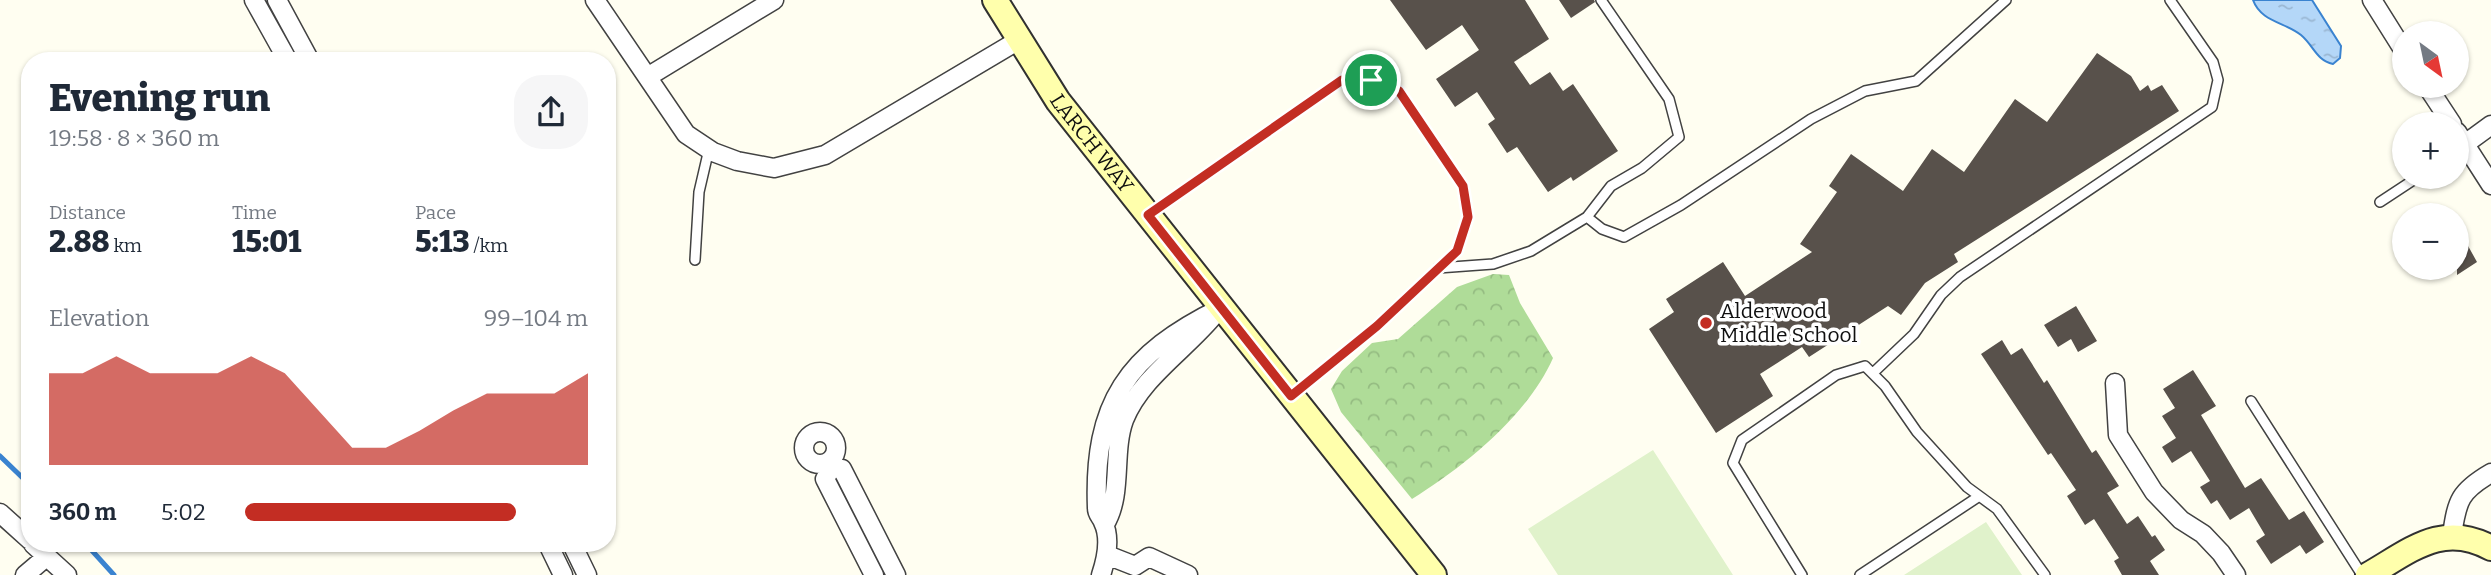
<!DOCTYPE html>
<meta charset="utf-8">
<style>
:root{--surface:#fff;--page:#f6f6f7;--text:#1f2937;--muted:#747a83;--accent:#c32d23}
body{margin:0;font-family:Bitter,serif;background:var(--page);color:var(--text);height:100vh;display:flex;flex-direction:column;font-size:26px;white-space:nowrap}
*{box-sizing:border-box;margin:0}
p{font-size:23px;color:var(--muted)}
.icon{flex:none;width:38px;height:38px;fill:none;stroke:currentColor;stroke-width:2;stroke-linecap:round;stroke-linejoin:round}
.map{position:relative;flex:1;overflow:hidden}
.side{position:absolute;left:21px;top:52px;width:595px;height:500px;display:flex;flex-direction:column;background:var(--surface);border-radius:28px;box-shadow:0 2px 5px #0004}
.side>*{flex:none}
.needle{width:46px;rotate:147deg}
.tools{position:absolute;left:2392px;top:21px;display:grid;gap:14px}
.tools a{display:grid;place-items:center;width:77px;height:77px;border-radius:50%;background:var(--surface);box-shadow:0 2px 5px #0004;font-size:35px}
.pin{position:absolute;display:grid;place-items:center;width:60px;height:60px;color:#fff;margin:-30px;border:4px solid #fff;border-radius:50%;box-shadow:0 2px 7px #0007}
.round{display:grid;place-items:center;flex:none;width:74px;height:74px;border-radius:28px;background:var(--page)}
.headline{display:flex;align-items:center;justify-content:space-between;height:119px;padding:0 28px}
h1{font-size:38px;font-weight:800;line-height:52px}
.stats{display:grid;grid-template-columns:repeat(3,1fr);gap:10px;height:119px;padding:7px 28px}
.stats div{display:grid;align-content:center}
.stats b{font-size:30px;font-weight:800}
.stats small{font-size:19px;font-weight:400}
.stats p{font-size:19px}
.chart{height:196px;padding:14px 28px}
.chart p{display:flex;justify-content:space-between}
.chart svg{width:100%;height:126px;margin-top:7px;fill:var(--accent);opacity:.7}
ul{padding:0 28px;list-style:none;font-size:23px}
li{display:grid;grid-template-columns:112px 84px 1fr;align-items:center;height:52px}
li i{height:18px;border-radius:9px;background:var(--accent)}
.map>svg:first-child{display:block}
.forest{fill:url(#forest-crowns)}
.pitch{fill:#e0f2cb}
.water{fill:url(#water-ripples);stroke:#3a83d0;stroke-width:2}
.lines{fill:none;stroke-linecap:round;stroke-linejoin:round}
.stream{stroke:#3a83d0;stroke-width:5}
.building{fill:#58514b}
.lane-casing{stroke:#424242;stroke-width:12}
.street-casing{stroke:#424242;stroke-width:21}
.secondary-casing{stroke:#313131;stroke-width:28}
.lane{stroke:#fff;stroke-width:9}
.street{stroke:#fff;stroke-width:18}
.secondary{stroke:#ffffac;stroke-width:24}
.route-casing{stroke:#fff;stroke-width:14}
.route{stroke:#c32d23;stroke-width:9}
.poi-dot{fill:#c32d23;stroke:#fff;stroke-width:2.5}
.labels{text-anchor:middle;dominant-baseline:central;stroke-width:7;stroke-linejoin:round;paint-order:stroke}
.street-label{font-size:21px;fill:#0f0f0f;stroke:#fff}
.poi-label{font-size:21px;fill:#0f0f0f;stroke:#fff;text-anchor:start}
</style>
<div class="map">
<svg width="2491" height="575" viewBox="0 0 2491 575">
<defs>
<pattern id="forest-crowns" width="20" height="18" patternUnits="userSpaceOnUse" patternTransform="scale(1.75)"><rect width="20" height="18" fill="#afdc98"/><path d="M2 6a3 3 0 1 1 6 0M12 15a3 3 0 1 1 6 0" fill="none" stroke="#95bc82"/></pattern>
<pattern id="water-ripples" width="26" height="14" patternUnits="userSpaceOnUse" patternTransform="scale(1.75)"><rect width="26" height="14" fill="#b4d7f8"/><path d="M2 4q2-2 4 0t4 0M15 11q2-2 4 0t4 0" fill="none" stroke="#9ab7d3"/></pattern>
</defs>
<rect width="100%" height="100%" fill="#fffef1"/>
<path class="forest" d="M1493,274L1509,275L1520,303L1553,358C1528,415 1464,467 1412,499L1341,412L1331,389L1342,371L1372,343L1398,339L1457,287Z"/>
<path class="pitch" d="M1653,450L1733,575H1558L1528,529Z
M1986,522L2022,575H1904Z"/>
<path class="water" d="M2253,0H2312L2341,46L2340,58L2333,64C2316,60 2314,46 2301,35C2285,22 2261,22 2253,0Z"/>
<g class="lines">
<path class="stream" d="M0,456L30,485
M86,544L114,575"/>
</g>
<path class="building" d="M1390,0H1525L1549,39L1514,62L1530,85L1550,72L1563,91L1573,84L1618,151L1573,181L1571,177L1548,192L1517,147L1507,153L1488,124L1495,119L1477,92L1455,107L1436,79L1479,50L1462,25L1426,50Z
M1559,0H1594L1595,2L1571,18Z
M2097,53L2131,76L2140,91L2148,85L2151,91L2162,85L2179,111L1954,254L1958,262L1925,283L1901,315L1888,306L1809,357L1802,347L1760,374L1773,396L1716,433L1649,329L1674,312L1666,299L1723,262L1745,296L1812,252L1800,244L1837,192L1829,186L1851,154L1903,191L1932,149L1964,172L2015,99L2047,122Z
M2457,226L2477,262L2457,275Z
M2076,306L2097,341L2078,352L2071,339L2058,347L2044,325Z
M2002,340L2011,355L2022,348L2044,383L2047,380L2092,453L2096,450L2119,486L2107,493L2127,524L2138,516L2152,537L2155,535L2165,550L2150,561L2159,575H2122L2114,561L2119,558L2094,519L2085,525L2067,496L2076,490L2051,453L2048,455L1981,354Z
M2193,370L2216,406L2201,415L2245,488L2261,478L2289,520L2304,511L2324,542L2306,554L2300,545L2271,564L2256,541L2265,535L2249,508L2230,520L2217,500L2211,504L2200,487L2210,481L2191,451L2172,463L2162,447L2176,438L2162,416L2175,408L2163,389Z"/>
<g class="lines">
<g class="lane-casing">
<path id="lane" d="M2380,202L2418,177
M1151,213L1342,80H1371L1399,91L1463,186L1468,217L1457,251L1377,326L1292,395
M1587,217L1611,186L1642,168L1679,137L1669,99L1601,0
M695,260L699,192L709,149
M1438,268L1493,264L1531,251L1587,217L1602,229L1624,237L1681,205L1811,119L1865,91L1916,81L2006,0
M1873,373L1914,334L1941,295L1960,277L2212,107L2218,80L2213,62L2170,0
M2251,401L2362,575
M1802,575L1733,463L1742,440L1836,375L1865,366L1885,386L1917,432L1967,487L1997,509L2045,575
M1860,575L1978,497"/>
</g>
<g class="street-casing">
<path id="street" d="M254,0L288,61
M277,0L310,61
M595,0L686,134L713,152L737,161L774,168L825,155L1019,40
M2372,0L2404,51
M649,76L774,0
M2427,86L2452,124
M2457,132L2491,185
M2465,144L2491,125
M2115,383L2118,435L2154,492L2181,520L2203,534L2221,553L2236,575
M804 448a16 16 0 1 1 32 0a16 16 0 1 1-32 0Z
M831,468L842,469L896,575
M831,468L825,479L874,575
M0,513L30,540
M1105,524C1123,494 1112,453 1124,420C1141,377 1187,349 1215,314
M2452,535C2457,500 2460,491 2491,473
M33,544L67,575
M548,544L563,575
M572,544L587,575
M1107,555L1135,566L1149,557L1188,575
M25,575L45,558
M1101,575C1106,560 1111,538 1103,522C1101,516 1097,515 1097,508C1093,403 1127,354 1221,308"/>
</g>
<g class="secondary-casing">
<g id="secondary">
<path id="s1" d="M995,0L1058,101L1434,575"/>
<path d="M2368,575C2410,551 2442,521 2491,548"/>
</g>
</g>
<use href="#lane" class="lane"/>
<use href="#street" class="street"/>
<use href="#secondary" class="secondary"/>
</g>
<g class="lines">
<g class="route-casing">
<path id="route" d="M1342,80H1371L1399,91L1463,186L1468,217L1457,251L1377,326L1291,396L1148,215Z"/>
</g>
<use href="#route" class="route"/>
</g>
<circle class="poi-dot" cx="1706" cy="323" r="7"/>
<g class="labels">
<g class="street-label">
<text stroke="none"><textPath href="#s1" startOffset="173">LARCH WAY</textPath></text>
</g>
<g class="poi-label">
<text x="1720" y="311">Alderwood<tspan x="1720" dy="24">Middle School</tspan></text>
</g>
</g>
</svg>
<div class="tools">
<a><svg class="needle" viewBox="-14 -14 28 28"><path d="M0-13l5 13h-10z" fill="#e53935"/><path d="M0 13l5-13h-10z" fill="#747a83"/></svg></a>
<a>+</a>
<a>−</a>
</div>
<div class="pin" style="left:1371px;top:80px;background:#1e9e55"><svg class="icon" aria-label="arrive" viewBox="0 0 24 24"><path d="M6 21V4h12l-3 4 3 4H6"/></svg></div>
<section class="side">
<div class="headline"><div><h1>Evening run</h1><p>19:58 · 8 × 360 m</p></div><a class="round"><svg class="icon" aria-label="share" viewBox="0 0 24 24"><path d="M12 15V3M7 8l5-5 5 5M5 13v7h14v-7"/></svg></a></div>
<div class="stats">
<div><p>Distance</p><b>2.88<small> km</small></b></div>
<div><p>Time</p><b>15:01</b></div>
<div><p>Pace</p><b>5:13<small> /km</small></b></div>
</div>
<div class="chart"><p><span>Elevation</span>99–104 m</p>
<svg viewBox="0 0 160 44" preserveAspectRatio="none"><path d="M0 44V12L10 12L20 6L30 12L40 12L50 12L60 6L70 12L80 25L90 38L100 38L110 32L120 25L130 19L140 19L150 19L160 12V44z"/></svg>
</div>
<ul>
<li><b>360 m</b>5:02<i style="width:79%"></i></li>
</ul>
</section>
</div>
